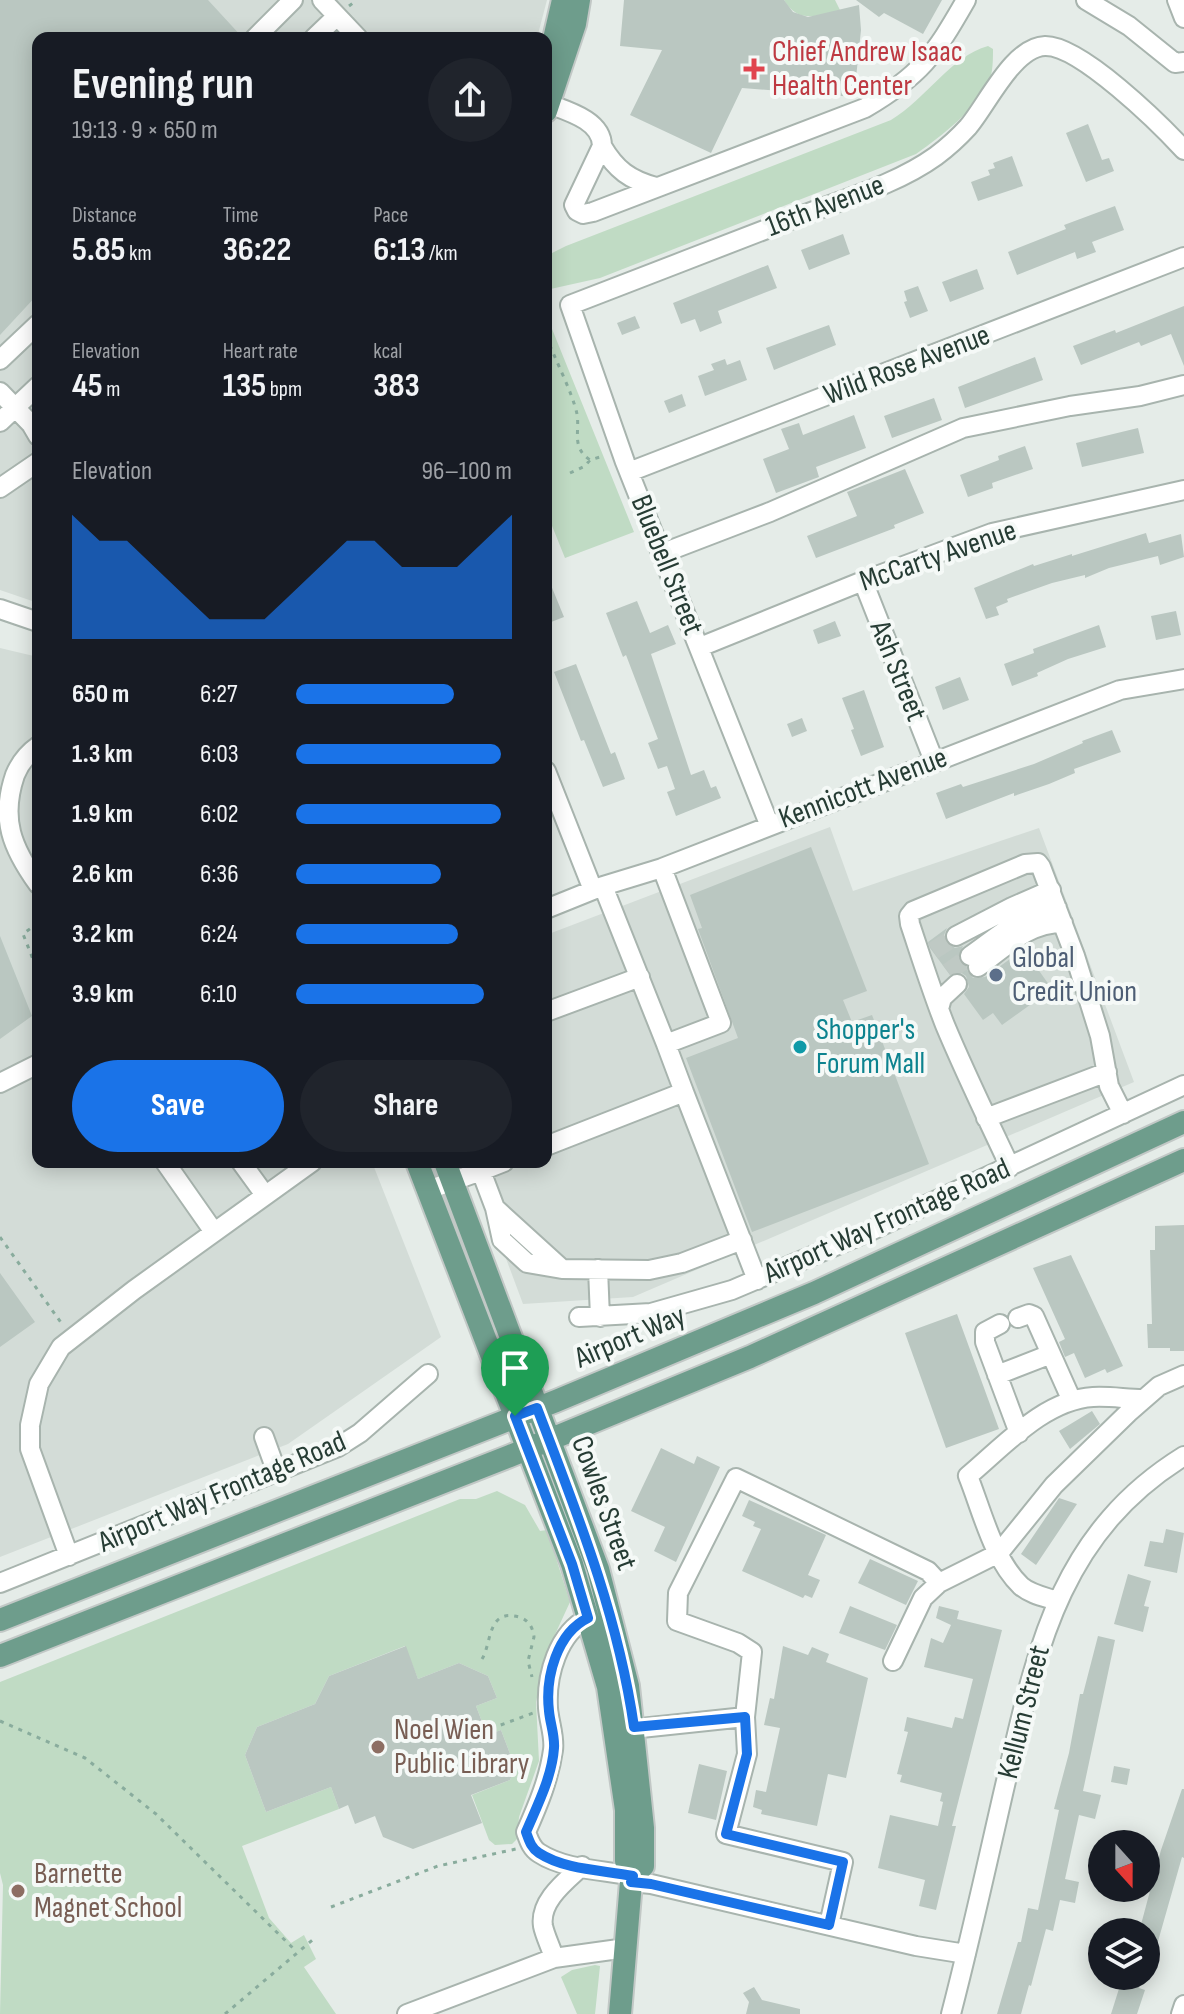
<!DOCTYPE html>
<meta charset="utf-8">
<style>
:root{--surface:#171b24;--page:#20242c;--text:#f1f3f6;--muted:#9ea1a6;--accent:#1a73e8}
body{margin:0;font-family:"Sofia Sans Condensed",sans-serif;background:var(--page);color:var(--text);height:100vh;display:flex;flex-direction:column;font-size:30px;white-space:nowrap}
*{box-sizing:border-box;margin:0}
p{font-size:26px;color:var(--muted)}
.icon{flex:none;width:44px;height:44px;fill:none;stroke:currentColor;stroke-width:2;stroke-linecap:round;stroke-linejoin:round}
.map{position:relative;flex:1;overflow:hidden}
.panel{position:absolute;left:32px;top:32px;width:520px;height:1136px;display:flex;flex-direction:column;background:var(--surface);border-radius:16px;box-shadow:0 4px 20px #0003}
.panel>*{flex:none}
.needle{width:52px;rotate:159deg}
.controls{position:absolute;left:1088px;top:1830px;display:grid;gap:16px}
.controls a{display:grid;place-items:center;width:72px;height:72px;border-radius:50%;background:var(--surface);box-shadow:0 4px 20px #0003;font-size:40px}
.pin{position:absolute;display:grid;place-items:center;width:68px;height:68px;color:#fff;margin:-82px -34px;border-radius:50% 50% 50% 0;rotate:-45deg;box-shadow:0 0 8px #0007}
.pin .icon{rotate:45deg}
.round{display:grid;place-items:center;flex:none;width:84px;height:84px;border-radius:42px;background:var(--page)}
.headline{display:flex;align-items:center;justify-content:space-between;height:136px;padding:0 40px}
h1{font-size:44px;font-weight:700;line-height:60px}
.metrics{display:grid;grid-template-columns:repeat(3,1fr);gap:12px;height:136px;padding:8px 40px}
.metrics div{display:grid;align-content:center}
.metrics b{font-size:34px;font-weight:700}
.metrics small{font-size:22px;font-weight:400}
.metrics p{font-size:22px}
.chart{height:224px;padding:16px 40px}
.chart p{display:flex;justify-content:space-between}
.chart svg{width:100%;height:144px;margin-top:8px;fill:var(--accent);opacity:.7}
.primary-button{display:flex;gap:16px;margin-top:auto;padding:16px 40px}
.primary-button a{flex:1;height:92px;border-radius:48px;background:var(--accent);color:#fff;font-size:32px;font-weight:700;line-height:92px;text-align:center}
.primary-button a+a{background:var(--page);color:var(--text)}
ul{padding:0 40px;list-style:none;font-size:26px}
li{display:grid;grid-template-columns:128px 96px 1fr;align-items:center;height:60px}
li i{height:20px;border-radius:10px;background:var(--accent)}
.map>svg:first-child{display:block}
.built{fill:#d3dcd7}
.green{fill:#c0dbc4}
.building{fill:#bac7c1}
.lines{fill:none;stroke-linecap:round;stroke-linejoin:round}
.minor-tunnel{stroke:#bfc9c4;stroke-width:18;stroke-dasharray:18 9;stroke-linecap:butt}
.minor-casing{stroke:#a8b4ae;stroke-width:22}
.major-casing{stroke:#c2c8c6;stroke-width:26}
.path{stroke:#89ac9d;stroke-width:3;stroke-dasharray:4 6;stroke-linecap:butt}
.minor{stroke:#fff;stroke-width:18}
.major{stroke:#6e9d8c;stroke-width:22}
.route-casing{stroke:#fff;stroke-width:16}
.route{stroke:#1a73e8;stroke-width:10}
.health-dot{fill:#e0444e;stroke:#f5f9f7;stroke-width:3}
.service-dot{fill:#5c6f8a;stroke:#f5f9f7;stroke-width:3}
.culture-dot{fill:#0f9aa8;stroke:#f5f9f7;stroke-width:3}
.education-dot{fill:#8d6e63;stroke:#f5f9f7;stroke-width:3}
.labels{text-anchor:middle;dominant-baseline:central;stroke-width:8;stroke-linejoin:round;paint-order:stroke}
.health-label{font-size:30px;fill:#be3a42;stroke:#f5f9f7;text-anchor:start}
.street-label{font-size:30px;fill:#263c34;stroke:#f5f9f7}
.service-label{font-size:30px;fill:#4e5e75;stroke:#f5f9f7;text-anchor:start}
.culture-label{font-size:30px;fill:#0d838f;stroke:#f5f9f7;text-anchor:start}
.education-label{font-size:30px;fill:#785e54;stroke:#f5f9f7;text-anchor:start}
</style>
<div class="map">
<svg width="1184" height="2014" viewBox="0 0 1184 2014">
<rect width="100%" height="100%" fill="#e5ece8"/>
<path class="built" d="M0,0H547L537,38H38V603L0,590Z
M0,648L38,657V1162H372L441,1337L288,1444L0,1557Z
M830,827L853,891L1039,828L1134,1082L633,1297L523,1304L470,1162H546V935Z"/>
<path class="green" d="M784,0H835L840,10C818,16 798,24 784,0Z
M988,46L993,49C993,59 993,73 989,81C973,112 944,134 916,154L600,278L546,290V256L566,246L891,120C926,99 951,56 988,46Z
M546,314L634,532L565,558L546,511Z
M497,1491L525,1505L540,1531L547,1530L570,1602L546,1654L536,1702L539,1761L519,1817L517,1839L512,1844L495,1845L489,1840L472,1795L510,1780L515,1767L501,1730L478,1739L475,1731L484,1727L476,1706L497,1698L488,1676L459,1663L418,1679L405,1646L329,1676L315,1704L257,1727L245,1755L266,1812L331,1787L339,1809L242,1846L269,1918L291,1943L304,1935L316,1959L304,1967L336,2014H0L3,1885L0,1873V1682L460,1499H476Z
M595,1965L600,1966L595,2014H577L561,1977L572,1970Z"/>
<path class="building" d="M0,0H208L243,38H38V294L0,335Z
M624,0H784L793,12L808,17L859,5L861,30L854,97L742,88L711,153L630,115L662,50L620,46Z
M856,0H942L923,34L884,13L879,17Z
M1088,124L1102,160L1109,158L1114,171L1086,182L1066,133Z
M1012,156L1023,186L978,201L971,182L990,175L988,170L995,168L993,163Z
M1115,206L1124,230L1092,242L1096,252L1077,259L1075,252L1017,275L1008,252L1066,229L1064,225Z
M843,234L850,254L809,270L801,250Z
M768,265L777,288L718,311L722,323L700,332L695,319L681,324L673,303Z
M977,269L984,289L950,302L942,282Z
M918,286L928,311L910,318L904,302L907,301L904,291Z
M1184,306V366L1171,334L1141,346L1139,342L1081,365L1073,346L1115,330L1116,333Z
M635,316L640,328L622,335L617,323Z
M829,325L836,345L774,370L766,348Z
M1035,357L1043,380L965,408L958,387Z
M725,359L727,365L740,360L747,380L705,396L698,376L714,370L711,364Z
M682,394L686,406L669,413L664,401Z
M934,398L942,420L892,438L884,416Z
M854,415L866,448L816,467L819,477L776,493L763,459L789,449L781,429L799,423L803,435Z
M1138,428L1144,453L1082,467L1076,443Z
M1025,446L1033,469L992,483L993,488L968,497L960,475L999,460L998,456Z
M905,469L924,513L894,525L895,528L816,558L807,536L857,516L847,492Z
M1146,533L1149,543L1181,534L1184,557L1160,565L1158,556L1109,568L1085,578V575L1052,583L1007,599L1008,602L996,607L999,615L986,619L974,588L1033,564L1034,566L1072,554V556Z
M546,573L564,617L546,624Z
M637,601L650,633L668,625L676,644L651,654L691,775L704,770L711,788L716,786L721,798L676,816L667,792L675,789L667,766L658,769L648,743L658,739L626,655L623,657L606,613Z
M1176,611L1181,635L1156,640L1151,616Z
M835,621L841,636L818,644L813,630Z
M1099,625L1106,647L1068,659L1037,673L1038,676L1012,686L1004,664L1034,653L1033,649Z
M576,664L611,754L615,752L625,779L603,787L584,740L581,741L554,672Z
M960,677L969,700L943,710L935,687Z
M864,690L884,747L861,756L851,730L854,729L842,698Z
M802,718L807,731L792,737L787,724Z
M1112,730L1121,752L1074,769L1075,773L1049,784L1014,796V793L946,819L936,793L961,784L963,787L1034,764L1083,743L1082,741Z
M811,847L867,991L843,1000L852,1022L872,1015L929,1164L752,1232L686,1058L738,1038L698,929L702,928L690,895Z
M947,928L944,935L945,941L955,948L963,946L958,958L973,978L985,977L1032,943L1043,959L1035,965L1052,989L1002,1025L993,1013L983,1020L964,994L969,987L966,976L960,972L950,975L930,948L928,942Z
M0,936L32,1016L0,1039Z
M1184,1225V1351H1170V1348H1148L1147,1324H1152L1150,1250H1155V1226Z
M1071,1255L1123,1366L1107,1373L1105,1369L1085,1378L1074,1353L1065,1357L1059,1342L1065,1339L1033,1268Z
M0,1273L35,1322L0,1347Z
M957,1314L999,1429L946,1448L905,1333Z
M1092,1411L1100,1424L1070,1449L1059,1431Z
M661,1448L694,1464L697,1456L720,1467L676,1562L654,1551L665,1527L631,1511Z
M1059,1498L1077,1504L1036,1565L1021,1554Z
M749,1500L826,1535L808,1575L820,1580L812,1598L805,1595L803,1598L742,1571L761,1529L753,1526L755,1522L742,1516Z
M1166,1529L1184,1533L1177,1573L1144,1566L1150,1541L1163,1543Z
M870,1559L918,1581L906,1605L858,1583Z
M1128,1574L1151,1581L1144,1606L1149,1607L1143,1632L1114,1624Z
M850,1606L897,1625L885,1650L839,1633Z
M939,1606L959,1611L957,1619L1002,1630L952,1826H956L936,1910L919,1906L925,1880L878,1868L890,1815L938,1826L943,1802L940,1801L942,1793L900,1782L902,1775L897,1774L908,1732L904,1731L907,1717L952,1728L955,1717L963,1719L973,1679L924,1667L931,1638L943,1643L951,1625L936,1618Z
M1098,1636L1115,1640L1083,1791L1101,1795L1095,1819L1079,1815L1065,1879L1079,1882L1075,1903L1060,1900L1053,1931L1046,1929L1031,1986L1029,1985L1021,2014H997L1018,1942H1021L1028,1908L1038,1910L1059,1810L1054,1809L1069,1753L1080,1694H1083Z
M406,1646L418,1679L459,1663L488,1676L497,1698L476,1706L487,1735L501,1730L515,1767L510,1780L471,1795L482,1823L413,1849L383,1837L375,1816L355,1824L348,1805L339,1809L331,1787L266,1812L245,1755L257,1727L315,1704L329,1676Z
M783,1646L808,1655L812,1647L829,1654L826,1662L868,1678L846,1778L828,1774L817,1826L761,1814L762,1810L753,1807L756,1790L766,1792L780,1728L764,1725L770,1698L774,1699Z
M699,1764L727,1771L716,1820L688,1813Z
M1114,1766L1130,1769L1127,1785L1111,1782Z
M1182,1789H1184V1858L1182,1857L1149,1973L1146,1972V1932H1139L1161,1850Z
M1123,1976H1142L1139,1988L1145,1990L1137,2014H1111Z
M754,1987L762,2000L800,2009V2014H746L749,2002L743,1993Z"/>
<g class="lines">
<path class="minor-tunnel" d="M933,951L956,936
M948,972L970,956"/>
<g class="minor-casing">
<path id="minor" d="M322,0L358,38
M1086,0L1129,26L1175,63L1184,62
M1177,0L1184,18
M255,38L293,0
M314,38L337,16
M546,103C567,111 602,120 602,146L574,205L577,211L583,214L593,212L865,108C921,75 934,56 966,0
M602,146C616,170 630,180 656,187
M0,360L38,324
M0,392L31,424L38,436
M0,422L38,386
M629,472L1184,257
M0,488L38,462
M663,553L770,512L963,428L1070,406L1140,396L1184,385
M863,581L934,761
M0,609L38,622
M700,647L863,581L992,533L1184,490
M38,746C28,753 20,763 15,775C0,819 12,848 38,884
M546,771L593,890
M769,824L625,462L570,305C648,275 725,245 803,215C847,198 897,184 936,156C948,147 958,138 968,127C987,105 1013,47 1045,46C1080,45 1160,124 1184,150
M603,886L666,1044L721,1023L662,868
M546,909L603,886L662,868L1120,690L1184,679
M956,936L1012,907L1051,890
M970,956C996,938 1025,911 1057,908
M978,967C1006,947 1027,923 1063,923
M939,1009L942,998L957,984
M546,1012L640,977
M0,1083L38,1064
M684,1092L757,1280
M986,1118L1107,1072
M546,1146L684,1092L666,1044
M165,1162L214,1232
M241,1162L265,1195
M477,1162L481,1171L504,1162
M1010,1167C988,1120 965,1073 945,1025C932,992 921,957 910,924L909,916L913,911L1025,864L1038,863L1041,867L1075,956L1100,1036L1109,1086L1123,1114
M428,1190L481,1171L495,1208L502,1240L527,1263L562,1269L649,1270L682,1263L742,1240
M495,1208L562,1269
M598,1269L600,1317
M579,1317L651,1313L732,1290L866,1233L1184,1085
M1018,1318L1029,1314L1034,1316L1072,1401
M1000,1324L985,1332V1342L1019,1433
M997,1375L1051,1354
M264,1437L277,1473
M69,1556L30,1449V1425L39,1384L61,1347L134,1290L312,1162
M0,1583L338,1447L360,1433L428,1374
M1057,1601C1045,1597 1030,1594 1021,1586C993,1559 982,1511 968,1476C1004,1446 1044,1400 1093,1397C1110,1396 1127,1399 1143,1399
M588,1618C558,1633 546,1675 548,1708C549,1722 555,1737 553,1750C549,1779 538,1805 526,1832C529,1840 531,1848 539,1853C565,1870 603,1870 633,1876
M893,1661L923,1598L939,1583L999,1553L1054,1485L1128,1413L1159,1386L1184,1375
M622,1730L745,1717
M631,1882L651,1884L916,1946L966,1954
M829,1925L843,1862L726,1834L747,1754L745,1717L752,1652L738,1643L677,1621L678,1593L736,1478L928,1571L939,1583
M554,1958C551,1947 545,1936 543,1926C539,1901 566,1881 582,1866
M407,2014L554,1958L626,1948
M951,2014C970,1941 986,1868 1003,1794C1035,1658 1055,1536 1184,1456
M1181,2014L1184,2005"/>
</g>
<g class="major-casing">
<path id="major" d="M549,61L563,0
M546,111L575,24L579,0
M417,1162L572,1564L608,1687L626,1810V1861L633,1876
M445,1162L598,1569L628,1686L643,1828V1866L633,1876L631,1882L620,2014
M0,1620L556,1401L814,1293L1184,1122
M0,1656L510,1456L750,1357L1184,1160"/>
</g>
<path class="path" d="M349,6L357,0
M546,336C554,357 573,394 577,414C580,432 571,447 590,460L600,457
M570,473L585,466L590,460
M38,923L23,934L38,972
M0,1237L62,1324
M482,1659C492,1643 487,1608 519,1617C529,1620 533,1628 534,1637L528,1661L532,1677
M0,1721L85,1758L156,1814L296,1951
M482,1732L533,1713
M331,1907L438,1866L516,1849
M225,2014L316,1937"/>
<use href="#minor" class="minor"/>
<use href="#major" class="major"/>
</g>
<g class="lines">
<g class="route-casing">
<path id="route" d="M537,1408C577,1513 618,1615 634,1727L745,1717L747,1754L726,1834L843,1862L829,1925L651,1884L631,1882L633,1876C603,1870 565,1870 539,1853C531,1848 529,1840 526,1832C537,1806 552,1777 554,1748C555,1736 550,1723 549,1711C545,1677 557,1633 588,1618L572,1564L515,1416Z"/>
</g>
<use href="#route" class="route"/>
</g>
<path class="health-dot" d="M750 57h8v8h8v8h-8v8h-8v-8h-8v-8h8z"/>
<circle class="service-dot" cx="996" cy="975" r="8"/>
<circle class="culture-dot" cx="800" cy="1047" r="8"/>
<g class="education-dot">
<circle cx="378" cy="1747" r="8"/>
<circle cx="18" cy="1891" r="8"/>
</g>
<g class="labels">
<g class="health-label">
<text x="772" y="52">Chief Andrew Isaac<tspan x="772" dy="34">Health Center</tspan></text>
</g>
<g class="street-label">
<text transform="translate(825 206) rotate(-21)">16th Avenue</text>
<text transform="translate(907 365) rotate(-21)">Wild Rose Avenue</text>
<text transform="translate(938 556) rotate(-19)">McCarty Avenue</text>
<text transform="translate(667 565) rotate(68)">Bluebell Street</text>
<text transform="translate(898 671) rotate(68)">Ash Street</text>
<text transform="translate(863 788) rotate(-21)">Kennicott Avenue</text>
<text transform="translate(887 1221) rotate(-24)">Airport Way Frontage Road</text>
<text transform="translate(630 1337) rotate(-23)">Airport Way</text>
<text transform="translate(222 1492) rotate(-23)">Airport Way Frontage Road</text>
<text transform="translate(604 1503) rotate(70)">Cowles Street</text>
<text transform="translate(1024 1712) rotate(-76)">Kellum Street</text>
</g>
<g class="service-label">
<text x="1012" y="958">Global<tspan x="1012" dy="34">Credit Union</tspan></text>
</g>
<g class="culture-label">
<text x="816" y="1030">Shopper's<tspan x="816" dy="34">Forum Mall</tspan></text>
</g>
<g class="education-label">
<text x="394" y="1730">Noel Wien<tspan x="394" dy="34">Public Library</tspan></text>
<text x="34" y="1874">Barnette<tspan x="34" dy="34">Magnet School</tspan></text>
</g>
</g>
</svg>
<div class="controls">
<a><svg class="needle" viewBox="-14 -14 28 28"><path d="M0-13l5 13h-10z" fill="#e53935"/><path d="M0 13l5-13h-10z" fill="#9ea1a6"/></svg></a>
<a><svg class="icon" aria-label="layers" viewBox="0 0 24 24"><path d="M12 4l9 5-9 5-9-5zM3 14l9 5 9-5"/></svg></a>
</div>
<div class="pin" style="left:515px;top:1416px;background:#1e9e55"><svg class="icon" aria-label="arrive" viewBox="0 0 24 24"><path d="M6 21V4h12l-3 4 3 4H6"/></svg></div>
<section class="panel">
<div class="headline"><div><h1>Evening run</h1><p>19:13 · 9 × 650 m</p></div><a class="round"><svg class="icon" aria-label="share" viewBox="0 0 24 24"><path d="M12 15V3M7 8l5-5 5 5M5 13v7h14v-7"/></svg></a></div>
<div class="metrics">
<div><p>Distance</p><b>5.85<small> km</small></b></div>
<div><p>Time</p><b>36:22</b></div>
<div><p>Pace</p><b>6:13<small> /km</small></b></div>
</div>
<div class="metrics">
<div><p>Elevation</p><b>45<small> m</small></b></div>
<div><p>Heart rate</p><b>135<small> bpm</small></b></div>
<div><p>kcal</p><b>383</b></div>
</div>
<div class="chart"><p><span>Elevation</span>96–100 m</p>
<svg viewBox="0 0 160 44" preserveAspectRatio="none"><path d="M0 44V6L10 14L20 14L30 22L40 30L50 38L60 38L70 38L80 30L90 22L100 14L110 14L120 22L130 22L140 22L150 14L160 6V44z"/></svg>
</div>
<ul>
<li><b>650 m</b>6:27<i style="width:73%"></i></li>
<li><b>1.3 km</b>6:03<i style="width:95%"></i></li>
<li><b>1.9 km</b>6:02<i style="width:95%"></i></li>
<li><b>2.6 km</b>6:36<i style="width:67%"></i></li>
<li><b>3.2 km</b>6:24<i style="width:75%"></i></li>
<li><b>3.9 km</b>6:10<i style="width:87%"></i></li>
</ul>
<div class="primary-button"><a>Save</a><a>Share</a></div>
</section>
</div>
